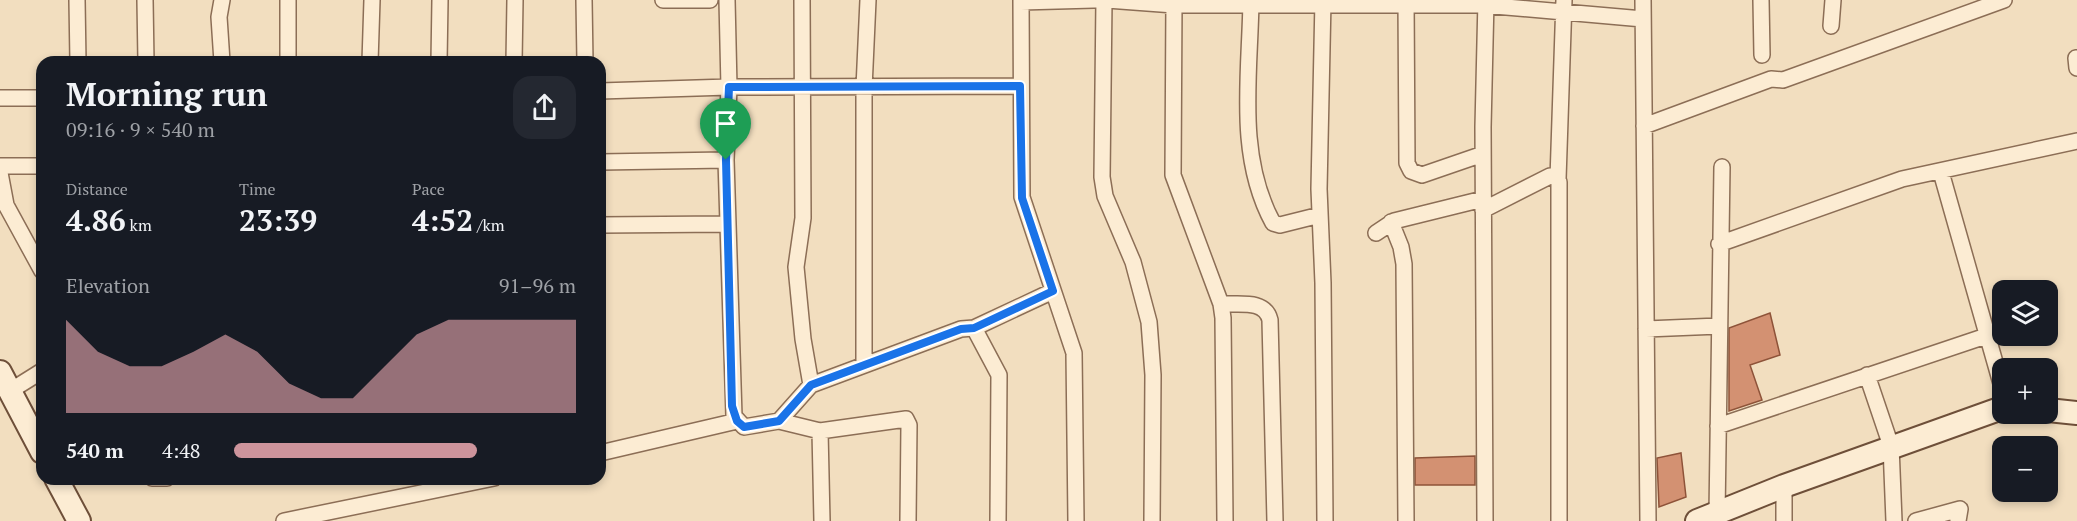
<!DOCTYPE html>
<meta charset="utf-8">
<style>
:root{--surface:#171b24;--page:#242831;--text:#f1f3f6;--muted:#9ea1a6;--accent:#cd949c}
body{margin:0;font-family:"PT Serif",serif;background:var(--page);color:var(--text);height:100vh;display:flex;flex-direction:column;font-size:22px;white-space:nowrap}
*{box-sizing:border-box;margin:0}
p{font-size:20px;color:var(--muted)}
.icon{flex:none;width:33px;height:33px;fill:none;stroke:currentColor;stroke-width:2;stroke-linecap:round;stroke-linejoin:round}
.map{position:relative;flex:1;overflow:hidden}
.sheet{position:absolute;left:36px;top:56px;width:570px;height:429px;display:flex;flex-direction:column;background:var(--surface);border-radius:18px;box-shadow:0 3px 9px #0003}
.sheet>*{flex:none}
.buttons{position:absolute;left:1992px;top:280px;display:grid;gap:12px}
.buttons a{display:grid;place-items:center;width:66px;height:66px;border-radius:12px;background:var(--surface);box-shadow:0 3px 9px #0003;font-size:30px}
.pin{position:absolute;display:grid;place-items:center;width:51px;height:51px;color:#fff;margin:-62px -26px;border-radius:50% 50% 50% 0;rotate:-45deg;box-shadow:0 0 6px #0007}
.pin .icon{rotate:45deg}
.round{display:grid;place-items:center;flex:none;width:63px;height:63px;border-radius:18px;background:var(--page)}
.head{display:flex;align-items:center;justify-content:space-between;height:102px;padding:0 30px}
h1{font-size:33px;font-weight:700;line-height:45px}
.metrics{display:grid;grid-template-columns:repeat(3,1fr);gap:9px;height:102px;padding:6px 30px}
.metrics div{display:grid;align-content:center}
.metrics b{font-size:30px;font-weight:700}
.metrics small{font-size:16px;font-weight:400}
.metrics p{font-size:16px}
.chart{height:168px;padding:12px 30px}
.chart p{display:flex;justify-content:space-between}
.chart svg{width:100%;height:108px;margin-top:6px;fill:var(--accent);opacity:.7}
ul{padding:0 30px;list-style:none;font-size:20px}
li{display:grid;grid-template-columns:96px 72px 1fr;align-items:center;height:45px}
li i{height:15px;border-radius:8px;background:var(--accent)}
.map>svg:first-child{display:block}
.building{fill:#d39172;stroke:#8e5339;stroke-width:1.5}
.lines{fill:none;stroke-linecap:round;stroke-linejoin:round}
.street-casing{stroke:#8c6e56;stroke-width:18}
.secondary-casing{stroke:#6e4f39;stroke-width:26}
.street{stroke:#fcecd3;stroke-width:15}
.secondary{stroke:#fcecd3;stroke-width:22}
.route-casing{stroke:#fff;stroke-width:12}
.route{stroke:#1a73e8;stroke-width:8}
</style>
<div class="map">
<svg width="2077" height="521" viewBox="0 0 2077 521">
<rect width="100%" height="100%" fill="#f2debf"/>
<path class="building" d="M1770,313L1780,355L1750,365L1762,400L1729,411V328Z
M1681,453L1686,497L1659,507L1657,458Z
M1475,456V485H1415V458Z"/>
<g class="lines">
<g class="street-casing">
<path id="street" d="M77,0L78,62
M145,0L146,62
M222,0L219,17L222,62
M584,0L585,62
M663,0H710
M727,0L729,87L726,160L734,416L744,427L779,421L820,431L906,419L909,425L908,521
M802,0L803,218L796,267L803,339L811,385
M1021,0L1022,197L1074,353L1076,521
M1104,0L1102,177L1105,196L1133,262L1149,322L1153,375L1152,521
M1107,0L1174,5H1483L1643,19
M1174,0L1173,175L1221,304L1223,318L1225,521
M1251,0C1250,75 1236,155 1273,223L1280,225L1320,215
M1323,0L1319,189L1323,283L1325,521
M1406,0L1407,163L1411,171L1422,175L1483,154
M1643,0L1648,521
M1761,0L1762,55
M1021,2L1094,0
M1831,26L1833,0
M2076,58L2077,68
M288,62V0
M370,62L372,0
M439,62L440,0
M514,62L515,0
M600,91L729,87L1020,86
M0,98H42
M1644,126L1771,79L1783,80L2004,0
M600,162L726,160
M0,166H42
M1941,172L2002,387
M0,173L6,205L42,271
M1558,179L1564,0
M1483,210L1550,176H1555L1559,182V521
M1391,222L1401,247L1404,264L1406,521
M600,225L727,224
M1376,233L1394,221L1483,199
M1719,244L1902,179L2077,141
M1221,304C1239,305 1265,299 1270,320L1275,521
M974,328L1053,291
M1646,329L1719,326
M864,365V88L868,0
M1867,375L1891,446L1894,521
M10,391L42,371
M779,421L811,385L961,329L974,328L999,375L998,521
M1718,426L1986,336
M820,431L822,521
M600,453L737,421
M152,478H167
M1784,486V521
M1717,515L1722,167
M284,521L494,478
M1485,521L1483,127L1486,0
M1916,521L1960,509L1958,521"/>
</g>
<g class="secondary-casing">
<path id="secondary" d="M0,372L42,452
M2048,410L2077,413
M56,478L79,521
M1697,521L1784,486L2002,408"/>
</g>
<use href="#street" class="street"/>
<use href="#secondary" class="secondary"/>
</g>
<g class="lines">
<g class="route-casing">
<path id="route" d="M1020,86L1022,198L1053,291L974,328L961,329L811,385L779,421L744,427L737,421L732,406L726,160L729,87Z"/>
</g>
<use href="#route" class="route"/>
</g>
</svg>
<div class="buttons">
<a><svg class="icon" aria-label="layers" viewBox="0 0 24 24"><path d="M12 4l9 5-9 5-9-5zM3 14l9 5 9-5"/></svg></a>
<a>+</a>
<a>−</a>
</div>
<div class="pin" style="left:726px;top:160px;background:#1e9e55"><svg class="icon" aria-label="arrive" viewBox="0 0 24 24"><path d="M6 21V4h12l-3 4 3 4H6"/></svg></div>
<section class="sheet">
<div class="head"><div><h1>Morning run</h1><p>09:16 · 9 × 540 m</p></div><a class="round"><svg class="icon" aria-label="share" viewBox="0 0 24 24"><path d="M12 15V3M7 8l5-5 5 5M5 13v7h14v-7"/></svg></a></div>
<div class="metrics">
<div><p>Distance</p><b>4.86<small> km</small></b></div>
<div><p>Time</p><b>23:39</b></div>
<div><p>Pace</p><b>4:52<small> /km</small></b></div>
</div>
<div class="chart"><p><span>Elevation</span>91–96 m</p>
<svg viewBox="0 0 160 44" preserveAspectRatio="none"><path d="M0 44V6L10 19L20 25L30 25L40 19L50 12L60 19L70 32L80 38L90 38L100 25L110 12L120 6L130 6L140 6L150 6L160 6V44z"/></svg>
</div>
<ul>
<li><b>540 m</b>4:48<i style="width:71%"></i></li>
</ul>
</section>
</div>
